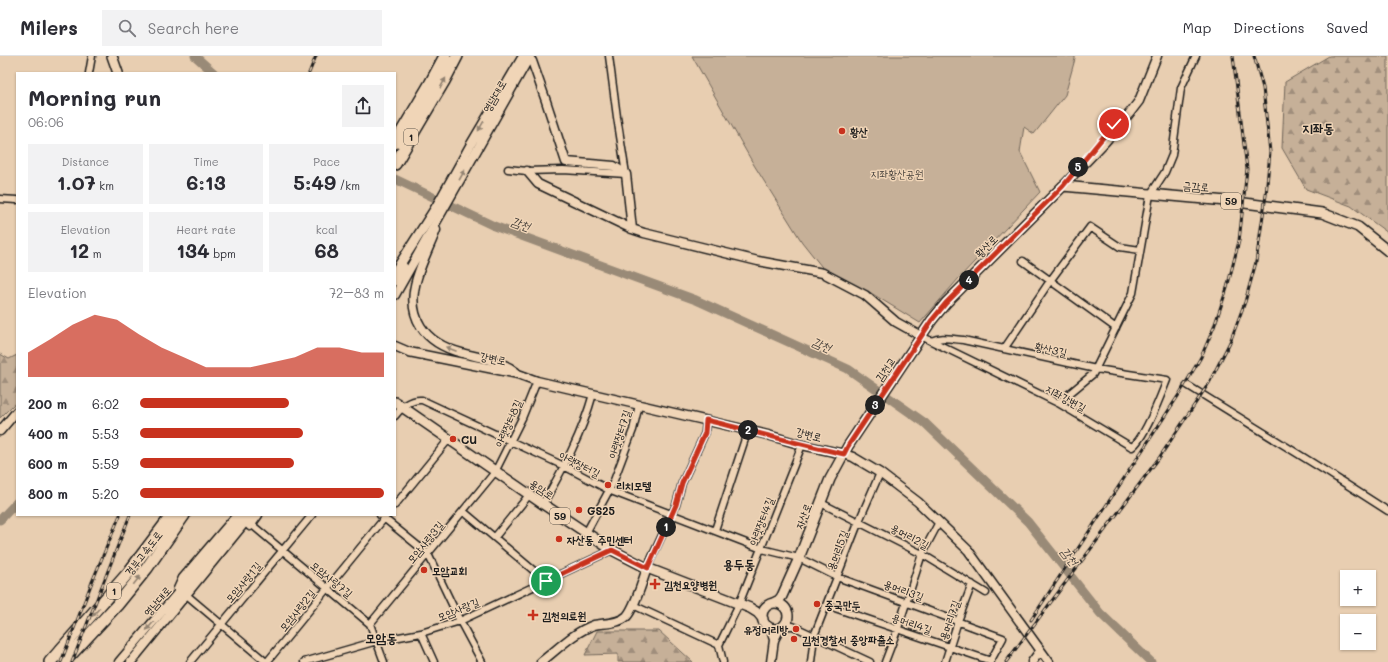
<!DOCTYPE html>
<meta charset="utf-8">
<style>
:root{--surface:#fff;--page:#f2f2f3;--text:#2b2b33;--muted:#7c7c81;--line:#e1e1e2;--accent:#c8321e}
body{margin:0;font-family:Mali,"Poor Story",sans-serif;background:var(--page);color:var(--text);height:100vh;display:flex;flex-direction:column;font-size:15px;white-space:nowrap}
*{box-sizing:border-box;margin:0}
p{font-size:13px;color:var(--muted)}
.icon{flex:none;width:22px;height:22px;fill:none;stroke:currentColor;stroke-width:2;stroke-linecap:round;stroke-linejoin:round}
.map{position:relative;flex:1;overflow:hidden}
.sheet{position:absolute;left:16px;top:16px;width:380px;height:444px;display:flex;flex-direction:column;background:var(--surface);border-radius:0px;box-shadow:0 1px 3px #0004}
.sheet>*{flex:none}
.buttons{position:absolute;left:1340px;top:514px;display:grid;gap:8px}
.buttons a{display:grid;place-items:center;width:36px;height:36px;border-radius:0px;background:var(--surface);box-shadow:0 1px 3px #0004;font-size:20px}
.pin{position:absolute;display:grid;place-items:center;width:34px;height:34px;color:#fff;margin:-17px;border:2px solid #fff;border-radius:50%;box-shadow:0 1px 4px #0007}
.km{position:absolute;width:20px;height:20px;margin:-10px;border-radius:50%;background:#222;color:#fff;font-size:11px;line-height:20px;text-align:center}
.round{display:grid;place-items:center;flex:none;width:42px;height:42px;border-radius:0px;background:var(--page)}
.head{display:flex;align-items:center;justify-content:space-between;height:68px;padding:0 12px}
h1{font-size:22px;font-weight:800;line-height:30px}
.metrics{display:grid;grid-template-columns:repeat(3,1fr);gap:6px;height:68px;padding:4px 12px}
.metrics div{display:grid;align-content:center;border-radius:0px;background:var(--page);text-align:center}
.metrics b{font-size:20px;font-weight:800}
.metrics small{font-size:11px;font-weight:400}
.metrics p{font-size:11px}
.chart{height:112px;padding:8px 12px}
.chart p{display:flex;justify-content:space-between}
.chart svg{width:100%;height:72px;margin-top:4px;fill:var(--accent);opacity:.7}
ul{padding:0 12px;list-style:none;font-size:13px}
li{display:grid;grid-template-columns:64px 48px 1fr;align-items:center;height:30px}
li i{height:10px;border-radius:5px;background:var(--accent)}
header{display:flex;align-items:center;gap:24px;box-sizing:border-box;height:56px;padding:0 20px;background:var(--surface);border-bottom:1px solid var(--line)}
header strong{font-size:19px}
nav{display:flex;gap:22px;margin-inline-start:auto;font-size:14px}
.search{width:280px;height:36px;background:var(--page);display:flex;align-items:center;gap:10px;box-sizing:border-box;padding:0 14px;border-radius:0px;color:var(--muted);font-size:15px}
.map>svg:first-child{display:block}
.green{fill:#c6b098;stroke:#71665a}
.forest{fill:url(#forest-firs);stroke:#71665a}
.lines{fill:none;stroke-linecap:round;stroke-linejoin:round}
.river{stroke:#998a77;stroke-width:9}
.street-casing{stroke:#1c1c1c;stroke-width:9}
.secondary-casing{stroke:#1c1c1c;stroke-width:11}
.primary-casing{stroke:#1c1c1c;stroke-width:12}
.highway-casing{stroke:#1c1c1c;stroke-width:14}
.street{stroke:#f0d5b7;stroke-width:6}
.secondary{stroke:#f0d5b7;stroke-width:8}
.primary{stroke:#f0d5b7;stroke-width:9}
.highway{stroke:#f0d5b7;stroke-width:11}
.rail-casing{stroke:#1c1c1c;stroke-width:3}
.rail{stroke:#f0d5b7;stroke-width:1.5;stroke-dasharray:4.5;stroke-linecap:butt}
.oneway{fill:#918271}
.route-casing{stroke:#fff;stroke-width:8}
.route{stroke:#c8321e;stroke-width:5}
.poi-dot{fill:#c8321e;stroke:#f0d5b7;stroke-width:1.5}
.labels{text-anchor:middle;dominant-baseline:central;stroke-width:3;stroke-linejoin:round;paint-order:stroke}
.shield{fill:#f0d5b7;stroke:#5c544a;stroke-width:1}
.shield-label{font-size:10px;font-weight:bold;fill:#1c1c1c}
.street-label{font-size:11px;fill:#1c1c1c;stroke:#f0d5b7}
.poi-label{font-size:11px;font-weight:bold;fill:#1c1c1c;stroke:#f0d5b7;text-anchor:start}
.park-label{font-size:11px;fill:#46413b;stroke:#f0d5b7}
.water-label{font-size:12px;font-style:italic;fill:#48423c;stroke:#f0d5b7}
.quarter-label{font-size:13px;font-weight:bold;fill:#1c1c1c;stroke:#f0d5b7}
</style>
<header>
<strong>Milers</strong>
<div class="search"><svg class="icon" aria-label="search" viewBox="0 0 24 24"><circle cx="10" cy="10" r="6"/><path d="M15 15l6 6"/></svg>Search here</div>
<nav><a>Map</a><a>Directions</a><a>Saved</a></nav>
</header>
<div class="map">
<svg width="1388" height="606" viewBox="0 0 1388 606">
<defs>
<pattern id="forest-firs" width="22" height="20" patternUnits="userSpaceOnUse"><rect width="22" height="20" fill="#c6b098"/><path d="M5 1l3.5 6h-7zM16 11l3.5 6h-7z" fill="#a08e7b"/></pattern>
</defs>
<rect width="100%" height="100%" fill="#e8ceb1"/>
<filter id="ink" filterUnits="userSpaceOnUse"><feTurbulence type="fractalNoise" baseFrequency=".025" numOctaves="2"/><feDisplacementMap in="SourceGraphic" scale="8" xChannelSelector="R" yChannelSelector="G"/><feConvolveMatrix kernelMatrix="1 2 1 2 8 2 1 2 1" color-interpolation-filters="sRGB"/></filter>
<g filter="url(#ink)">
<path class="green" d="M692,0H1075V3L1065,39L1034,78L1024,71L1020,96L1040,136L959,222L920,267L871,237L825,215L802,186L754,109Z"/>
<path class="forest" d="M1329,0H1388V177L1351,150L1306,133L1282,92L1285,26Z
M0,298L9,303L17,299V345L0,362Z
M597,575H659L693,606H618V598L585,599Z"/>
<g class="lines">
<path class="river" d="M195,0L214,17
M395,123L494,170L696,244L848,313L925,367L1028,466L1100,557L1151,606
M0,464L17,446"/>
<g class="street-casing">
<path id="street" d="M89,17L92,0
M508,113L527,115L563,114L626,118L617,61L609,0
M0,143L17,144
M1023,205L1116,272
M921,280L1058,347L1130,390L1132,391C1145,382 1161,339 1167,324L1096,313L963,284C951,283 941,280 931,285
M1004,293L1050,225L1090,171L1120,191L1140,194
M1187,329L1324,414L1388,455
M1058,347L1093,318L1133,237L1150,139L1165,116L1172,99L1181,32L1196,0
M395,360C402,351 410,343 422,344L564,410L611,435L762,493L799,502L837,521L1003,582L990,606
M821,447L922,498L986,537
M543,448C563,413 582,378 593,338
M395,449L449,383
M463,455L546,525
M380,459L428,498L460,565L482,606
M251,468L370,568L384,606
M715,474L748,374
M586,477L613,427L633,374L639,349
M495,481L529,439
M647,512L676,449L682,427L705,377L706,364
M189,541L266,606
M633,549L719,589
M826,549L991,605
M370,568L495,416L522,362L537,325
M784,570H793L870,606
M421,577L434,606
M190,606L312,459
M267,606L387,459
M304,606L377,585L421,577L460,565L612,494
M723,606L719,589L739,548L802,389
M811,606L814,580L859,465L880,417
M885,606L898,572L922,498L939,466
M945,606L958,565L972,528"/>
</g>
<g class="secondary-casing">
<path id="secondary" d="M532,5L546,45L566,106L614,110L626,118L632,173
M527,115L538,128L632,173L644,177L758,205L823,217L865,239L896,266L921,280
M1063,130L1105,86L1129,58L1139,45L1157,0
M436,151L471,88L523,0
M436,174C430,190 422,205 417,222C405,261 424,287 462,297C480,302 501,304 516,316
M395,225L403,210
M395,239L530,0
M395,290L409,296L518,318L537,325L768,379L802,389L844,398L853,401L880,417L918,446L968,494L1049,606
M0,375L17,355
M250,470L258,459
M178,533L183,522L237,459
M768,570L772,577L774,584
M119,606L244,459
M131,606L251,459
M541,606C558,593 574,576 594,569C604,567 619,568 627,560C635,551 643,524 647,512
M771,606L774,584L780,572
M1032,606L1040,595"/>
</g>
<g class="primary-casing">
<path id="primary" d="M112,0L118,17
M395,216L439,147
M395,346L543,448L612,494L647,512L750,552L758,557L763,563
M773,547L779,544L782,540L799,502L830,423L848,390L932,264L946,247L1063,130L1237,146L1322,157L1358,171L1388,195
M762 560a13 13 0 1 1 26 0a13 13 0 1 1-26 0Z"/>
</g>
<g class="highway-casing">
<path id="highway" d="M395,87L430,28L445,0
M395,108L444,25L457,0
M50,606L129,516L172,459
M64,606L117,549L147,512L184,459"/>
</g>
<use href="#street" class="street"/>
<use href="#secondary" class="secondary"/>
<use href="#primary" class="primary"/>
<use href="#highway" class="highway"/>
<g class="rail-casing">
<path id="rail" d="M309,17L316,0
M1031,564L1180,337L1201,301L1214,271L1227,232L1239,185L1247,113L1233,0
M61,606L92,526L120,459
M72,606L130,459
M1006,606L1159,402L1209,327L1230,286L1245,246L1256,206L1266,139L1270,96L1263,32L1254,0"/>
</g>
<use href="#rail" class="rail"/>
</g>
<defs><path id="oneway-solid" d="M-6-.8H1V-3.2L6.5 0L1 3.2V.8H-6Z"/></defs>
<g class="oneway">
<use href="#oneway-solid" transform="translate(443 27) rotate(-61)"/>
<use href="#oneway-solid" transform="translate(481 70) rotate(120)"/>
<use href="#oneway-solid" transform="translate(462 119) rotate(-61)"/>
<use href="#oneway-solid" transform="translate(451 293) rotate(-159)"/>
<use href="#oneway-solid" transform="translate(137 524) rotate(-52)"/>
<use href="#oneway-solid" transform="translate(96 556) rotate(131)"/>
<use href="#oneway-solid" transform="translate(150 570) rotate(131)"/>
</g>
</g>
<g class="lines" filter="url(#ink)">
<g class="route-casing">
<path id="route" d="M546,525L612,494L648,512L676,449L682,427L705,377L706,364C752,375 798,388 844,398L848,390L932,264L946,247L1063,130L1114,68"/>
</g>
<use href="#route" class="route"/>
</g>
<g class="poi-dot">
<circle cx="842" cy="75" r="4"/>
<circle cx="453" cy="383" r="4"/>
<circle cx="608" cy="429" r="4"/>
<circle cx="579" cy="454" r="4"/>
<circle cx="559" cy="483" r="4"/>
<circle cx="424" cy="514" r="4"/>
<path d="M653 522h4v4h4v4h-4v4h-4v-4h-4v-4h4z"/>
<circle cx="817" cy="548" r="4"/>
<path d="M531 553h4v4h4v4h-4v4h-4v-4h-4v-4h4z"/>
<circle cx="796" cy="573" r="4"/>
<circle cx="794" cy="583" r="4"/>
</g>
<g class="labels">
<g class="shield">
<rect x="404" y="73" width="14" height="16" rx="3"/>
<rect x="1221" y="137" width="20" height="16" rx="3"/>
<rect x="550" y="452" width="20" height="16" rx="3"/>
<rect x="107" y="527" width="14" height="16" rx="3"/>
</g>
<g class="shield-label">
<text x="411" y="81">1</text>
<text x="1231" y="145">59</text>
<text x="560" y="460">59</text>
<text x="114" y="535">1</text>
</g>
<g class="street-label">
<text transform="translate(494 40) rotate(-60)">영남대로</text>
<text transform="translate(1196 130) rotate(4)">금감로</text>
<text transform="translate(986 190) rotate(-45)">황산로</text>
<text transform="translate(1051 293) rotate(12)">황산3길</text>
<text transform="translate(493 302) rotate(12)">강변로</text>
<text transform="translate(885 313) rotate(-56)">김천교</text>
<text transform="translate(1066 342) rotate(29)">지좌강변길</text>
<text transform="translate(508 367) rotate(-66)">아랫장터8길</text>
<text transform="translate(619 378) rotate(-72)">아랫장터7길</text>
<text transform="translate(809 378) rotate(15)">강변로</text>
<text transform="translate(580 408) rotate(27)">아랫장터길</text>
<text transform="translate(542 433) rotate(34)">용암로</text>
<text transform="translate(803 460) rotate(-68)">자산로</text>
<text transform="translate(761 465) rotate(-69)">아랫장터4길</text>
<text transform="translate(910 480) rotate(28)">용머리2길</text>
<text transform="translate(425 486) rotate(-51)">모암사랑3길</text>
<text transform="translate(837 494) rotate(-69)">용머리5길</text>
<text transform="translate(143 497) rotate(-52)">경부고속도로</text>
<text transform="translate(332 523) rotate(39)">모암사랑7길</text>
<text transform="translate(243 526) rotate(-50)">모암사랑1길</text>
<text transform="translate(904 534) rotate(20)">용머리3길</text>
<text transform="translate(157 545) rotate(-49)">영남대로</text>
<text transform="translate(458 553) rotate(-22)">모암사랑길</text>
<text transform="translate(297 554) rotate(-51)">모암사랑2길</text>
<text transform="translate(949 564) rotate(-71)">용머리7길</text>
<text transform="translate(912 567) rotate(19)">용머리4길</text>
</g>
<g class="poi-label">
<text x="850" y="75">황산</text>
<text x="461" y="383">CU</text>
<text x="616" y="429">리치모텔</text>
<text x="587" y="454">GS25</text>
<text x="567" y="483">자산동 주민센터</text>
<text x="432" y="514">모암교회</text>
<text x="664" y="528">김천요양병원</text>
<text x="825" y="548">중국만두</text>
<text x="542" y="559">김천의료원</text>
<text x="788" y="573" text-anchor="end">유정머리방</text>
<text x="802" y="583">김천경찰서 중앙파출소</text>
</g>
<g class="park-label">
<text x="897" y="117">지좌황산공원</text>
</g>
<g class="water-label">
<text transform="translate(521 167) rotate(20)">감천</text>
<text transform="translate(822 288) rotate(24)">감천</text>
<text transform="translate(1070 500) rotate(52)">감천</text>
</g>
<g class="quarter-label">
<text x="1318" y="71">지좌동</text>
<text x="739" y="507">용두동</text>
<text x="381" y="581">모암동</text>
</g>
</g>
</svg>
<div class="buttons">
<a>+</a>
<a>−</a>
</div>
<div class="pin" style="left:546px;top:525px;background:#1e9e55"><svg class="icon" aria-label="arrive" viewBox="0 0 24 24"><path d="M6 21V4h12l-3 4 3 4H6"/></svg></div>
<div class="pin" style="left:1114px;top:68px;background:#d93025"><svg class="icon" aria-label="check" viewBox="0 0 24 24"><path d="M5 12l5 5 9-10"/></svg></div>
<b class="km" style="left:666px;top:471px">1</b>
<b class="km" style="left:748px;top:374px">2</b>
<b class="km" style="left:875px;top:349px">3</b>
<b class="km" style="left:969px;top:224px">4</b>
<b class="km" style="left:1078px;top:111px">5</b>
<section class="sheet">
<div class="head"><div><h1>Morning run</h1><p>06:06</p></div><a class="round"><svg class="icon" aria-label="share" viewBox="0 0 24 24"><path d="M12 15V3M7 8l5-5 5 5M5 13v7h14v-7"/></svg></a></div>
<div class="metrics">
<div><p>Distance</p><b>1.07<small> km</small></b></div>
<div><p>Time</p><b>6:13</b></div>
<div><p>Pace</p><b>5:49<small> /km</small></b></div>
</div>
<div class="metrics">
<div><p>Elevation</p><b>12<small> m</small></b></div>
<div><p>Heart rate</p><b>134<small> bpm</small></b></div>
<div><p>kcal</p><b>68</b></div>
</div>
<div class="chart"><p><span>Elevation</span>72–83 m</p>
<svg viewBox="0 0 160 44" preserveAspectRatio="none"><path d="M0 44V29L10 21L20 12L30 6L40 9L50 18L60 26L70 32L80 38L90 38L100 38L110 35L120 32L130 26L140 26L150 29L160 29V44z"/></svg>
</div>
<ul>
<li><b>200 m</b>6:02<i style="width:61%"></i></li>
<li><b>400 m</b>5:53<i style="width:67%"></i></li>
<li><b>600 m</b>5:59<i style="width:63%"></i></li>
<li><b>800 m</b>5:20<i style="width:100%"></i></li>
</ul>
</section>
</div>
